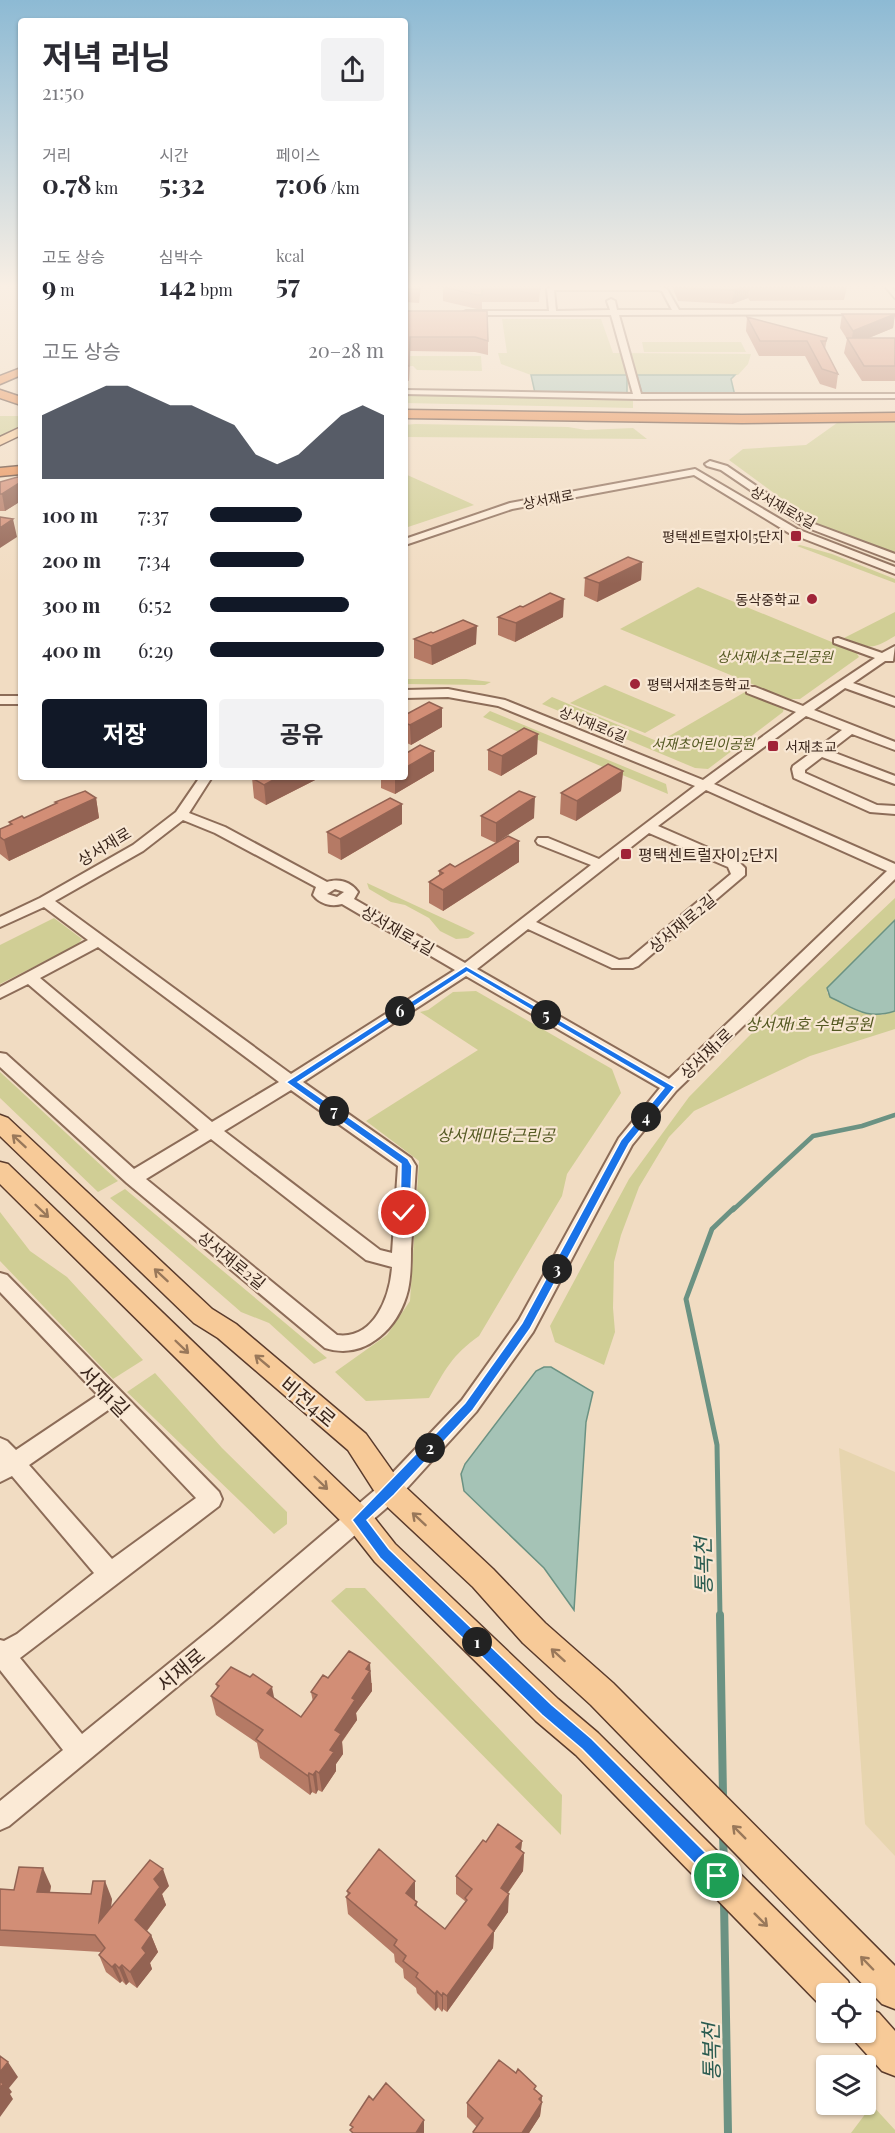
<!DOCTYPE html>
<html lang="ko">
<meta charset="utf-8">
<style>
:root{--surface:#fff;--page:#f2f2f3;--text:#2b2b33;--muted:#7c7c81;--accent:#111827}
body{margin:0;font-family:"Playfair Display","Noto Sans KR",serif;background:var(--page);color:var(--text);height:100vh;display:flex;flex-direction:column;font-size:22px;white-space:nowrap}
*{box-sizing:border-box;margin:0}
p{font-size:20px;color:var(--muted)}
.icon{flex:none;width:33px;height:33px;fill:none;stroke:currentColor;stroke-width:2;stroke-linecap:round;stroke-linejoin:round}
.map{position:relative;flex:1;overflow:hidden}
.drawer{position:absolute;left:18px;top:18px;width:390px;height:762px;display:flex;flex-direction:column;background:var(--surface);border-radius:6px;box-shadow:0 2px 4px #0004}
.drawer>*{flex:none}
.buttons{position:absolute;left:816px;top:1983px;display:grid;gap:12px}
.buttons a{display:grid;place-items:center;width:60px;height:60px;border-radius:6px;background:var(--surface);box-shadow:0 2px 4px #0004;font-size:30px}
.pin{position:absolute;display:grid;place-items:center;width:51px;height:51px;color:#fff;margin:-26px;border:3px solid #fff;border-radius:50%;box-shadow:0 2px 6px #0007}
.km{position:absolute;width:30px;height:30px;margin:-15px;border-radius:50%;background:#222;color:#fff;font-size:16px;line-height:30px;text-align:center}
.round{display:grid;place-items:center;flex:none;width:63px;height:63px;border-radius:6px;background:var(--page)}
.overview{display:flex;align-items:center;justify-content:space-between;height:102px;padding:0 24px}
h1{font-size:33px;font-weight:700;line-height:45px}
.stats{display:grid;grid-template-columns:repeat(3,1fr);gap:9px;height:102px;padding:6px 24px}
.stats div{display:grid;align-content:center}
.stats b{font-size:26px;font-weight:700}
.stats small{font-size:16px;font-weight:400}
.stats p{font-size:16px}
.chart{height:168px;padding:12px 24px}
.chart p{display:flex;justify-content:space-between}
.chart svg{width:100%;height:108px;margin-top:6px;fill:var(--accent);opacity:.7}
.button{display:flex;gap:12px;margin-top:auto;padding:12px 24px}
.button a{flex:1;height:69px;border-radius:6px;background:var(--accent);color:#fff;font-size:24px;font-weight:700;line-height:69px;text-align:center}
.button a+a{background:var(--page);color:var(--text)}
ul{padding:0 24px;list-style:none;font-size:20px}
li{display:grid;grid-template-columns:96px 72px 1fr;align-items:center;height:45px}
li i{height:15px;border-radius:8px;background:var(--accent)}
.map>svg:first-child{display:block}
.farmland{fill:#e7d5af}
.green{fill:#d0ce95}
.water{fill:#a5c3b6;stroke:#6b9283;stroke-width:1.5}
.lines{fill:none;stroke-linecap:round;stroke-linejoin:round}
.stream-far2{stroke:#6b9283;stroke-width:4.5}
.stream-far1{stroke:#6b9283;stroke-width:5}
.stream{stroke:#6b9283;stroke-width:8}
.minor-casing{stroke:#8c6c58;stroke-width:4}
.major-casing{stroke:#5a3b2c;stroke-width:3}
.highway-casing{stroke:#5a3b2c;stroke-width:3}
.minor{fill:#fbead6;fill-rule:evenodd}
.major{fill:#f7ca98;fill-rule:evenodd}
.highway{fill:#e68b4e;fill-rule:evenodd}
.wall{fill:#b57a65}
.shaded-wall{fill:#936353}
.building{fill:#d28e76;stroke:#936353;stroke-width:1.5}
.oneway{stroke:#99785a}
.route{fill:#1a73e8;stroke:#fff;stroke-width:1.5}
.poi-dot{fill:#a02438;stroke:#f8e7d3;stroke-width:2}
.labels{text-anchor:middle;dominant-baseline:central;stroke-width:4.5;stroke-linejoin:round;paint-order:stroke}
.far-street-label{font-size:14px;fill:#3b271d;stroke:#f8e7d3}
.far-poi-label{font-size:14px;fill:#3b271d;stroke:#f8e7d3;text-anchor:end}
.far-park-label{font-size:14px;font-style:italic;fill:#545922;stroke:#f8e7d3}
.street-label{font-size:16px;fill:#3b271d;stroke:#f8e7d3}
.poi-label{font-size:16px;fill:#3b271d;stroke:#f8e7d3;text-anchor:start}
.park-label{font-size:16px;font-style:italic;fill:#545922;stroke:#f8e7d3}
.near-street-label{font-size:20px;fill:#3b271d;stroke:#f8e7d3}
.near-water-label{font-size:21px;font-style:italic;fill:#2b5c51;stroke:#f8e7d3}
</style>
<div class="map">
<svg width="895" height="2133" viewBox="0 0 895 2133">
<rect width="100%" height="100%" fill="#f1dcc2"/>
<path class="farmland" d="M839,1448L895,1472V1856L865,1824Z"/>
<path class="green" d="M502,319H601L613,353L751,354L748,364L738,375H531L501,364L498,353H507Z
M642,342H741L746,352H644Z
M405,356H481L482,371L417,370L413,366H405Z
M405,395L633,400V408L405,403Z
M0,416H21V425L0,437Z
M895,421V553L815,523L729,460L743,449L806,445L837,423Z
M415,424L568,427L586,430L633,428L647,439L405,437V425Z
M405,474L470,503L474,505L405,528Z
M800,545L832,554L895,579V583L797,546Z
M698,587L856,652L859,657L800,699H788L620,629Z
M895,612V636C870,651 871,648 844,638Z
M405,679H466L491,682L485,685L405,684Z
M605,685L676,715L645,733L570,703Z
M745,692L784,707L783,712L708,769L695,768L542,704L552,697L659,742Z
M490,711L666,784L668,794L483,717Z
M367,883L475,933L468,938L456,939L440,931L429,918L405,905L391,902L369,889Z
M895,898V920L827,988V993L882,1015L895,1011V1029L810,1056L734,1092L694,1111L669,1137L639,1187L621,1235L614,1262L613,1308L615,1332L604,1365L555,1342L550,1326L629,1179L689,1097L748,1037Z
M54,918L82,939L77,945L0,984V945Z
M476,991L612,1069L621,1093L567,1174L562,1196L479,1336C452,1355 445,1370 429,1398L366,1401L335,1372L387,1335L410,1301L419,1161L366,1121L478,1050L420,1012L428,1010L453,992Z
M0,1072L118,1181L98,1192L0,1098Z
M125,1189L327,1358L314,1364L269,1323L241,1312L110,1198Z
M0,1212L30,1251L67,1277L143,1360L113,1379L0,1261Z
M155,1373L222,1448L287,1512V1524L274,1534L127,1392Z
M346,1588H365L562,1795L561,1835L331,1601Z
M872,2105L895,2130V2133H851Z"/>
<path class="water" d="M531,375H627V394L535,393Z
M637,375H735L731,379L735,396L642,394Z
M895,920V1011C867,1020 855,1009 830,997L827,988Z
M544,1367H551L593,1392L586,1422L574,1610L544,1568L464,1491L461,1474L465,1464L536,1371Z"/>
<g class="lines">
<path class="stream-far2" d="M733,1210L813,1136L862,1126L895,1115"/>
<path class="stream-far1" d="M720,1616L717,1445L686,1299L712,1229L734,1208"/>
<path class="stream" d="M720,1615L723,1797
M723,1835L724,1863
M724,1901L728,2133"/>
<g class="minor-casing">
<path id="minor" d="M552,286H659L667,289L679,310H895V314L619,315L641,394H895V398L638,399L405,394V390L633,394L611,315H466L462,313L466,311H549L547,289ZM554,290H658L662,291L672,310H617L615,301L611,299L607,301L610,310L556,311Z
M885,286H891L895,291V298Z
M710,461L727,466L809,522L895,554V561L803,526L721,470L707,466L705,464Z
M695,469L797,529L895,567V574L789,533L694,475L512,509L405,545V539L510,503Z
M838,638L882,653L895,646L893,661H885L853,683L895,698V706L845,688L814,710L895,742V750L852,734L830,751L895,776V784L822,757L805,770V773L877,805L895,806V814L870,812L794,778L792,769L793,766L842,730L806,716L714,784L895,864V879L676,1091L632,1145L533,1332L476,1412L398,1498L231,1642L9,1826L0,1830V1801L63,1750L0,1670V1640L4,1641L17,1634L94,1573L12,1476L0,1482V1438L7,1441L16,1450L98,1395L0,1292V1273L7,1275L219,1492L222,1499L219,1506L20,1658L82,1734L215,1626L382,1484L462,1400L519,1320L619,1138L660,1088L466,976L303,1082L411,1158L416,1166C414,1194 413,1221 411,1249C411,1262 411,1276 408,1290C399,1328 365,1361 325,1348L127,1183L0,1067V1053L6,1054L134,1169L199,1130L28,984L0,998V987L88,940L44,907L0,927V917L40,898L133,845L176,812L200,777H212L189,813L225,827L327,882C339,878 351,882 358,892L354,899L465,963L591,865L538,844L536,841L538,838H548L599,859L695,786L498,706L448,697L405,698V690L448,689L505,700L703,780L796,712L747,693V687H755L803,706L875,658L834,643V639ZM706,790L887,871L669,1079L477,969L528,929L612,968H633L638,966L745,875V868L738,861L658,826ZM183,820L215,833L316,887L313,895C320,904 331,907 342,904L455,970L291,1074L55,901L143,851ZM649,833L728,867L731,874L629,959L619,960L536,922ZM335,889L344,892L337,897L327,894ZM98,947L279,1082L212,1122L40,978ZM291,1090L398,1166L392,1253L380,1250L224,1131ZM211,1139L366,1260L392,1267C390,1297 374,1340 337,1335L146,1179ZM111,1408L196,1498L112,1559L29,1465Z
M0,696H21V704H0Z"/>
</g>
<g class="major-casing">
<path id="major" d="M21,427V435L0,445V437Z
M0,1115L8,1118L212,1309L236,1324L366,1434L400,1482L493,1569L545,1623L613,1683L895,1966V2009L882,2004L591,1705L523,1643L473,1587L380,1500L348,1450L218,1338L194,1323L0,1136Z
M0,1162L8,1164L369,1511L395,1544L558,1699L598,1733L848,1981L853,1994H826V2008L822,2007L576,1755L536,1721L375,1562L349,1529L0,1184Z
M866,2008L879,2013L895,2031V2076L882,2071L853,2039L851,2032H866Z"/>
</g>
<g class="highway-casing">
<path id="highway" d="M21,368V375L0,384V376Z
M0,390L21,397V405L0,398Z
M405,410L742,415L895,413V421L742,423L405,418Z
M21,466V474L0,476V468Z"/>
</g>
<use href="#minor" class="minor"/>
<use href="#major" class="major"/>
<use href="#highway" class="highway"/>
</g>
<path class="wall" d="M405,286H421L419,303L405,302Z
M443,286L540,289L539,302H482V309H477L443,301Z
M672,286H847L844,300L750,301L748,298L732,304L678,301Z
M405,311L488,341V355L475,352L410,351L409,381L405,380Z
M842,314H895L893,328L869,338H895V381H862L844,353L847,339L840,328Z
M747,317L827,338L825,349L838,374L836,389L820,384L805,356H759L746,331Z
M21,476V501L5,511H0V482Z
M642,562L641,580L597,602L584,596L585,578Z
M498,617H563L515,642L498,635Z
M414,639L476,644L432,665L414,658Z
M442,708V727L411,745L405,742V715Z
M488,750L537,754L501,776L488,770Z
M434,751V771L395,794L381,788V777H405Z
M623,771L621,791L576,821L560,814L561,793Z
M254,777H321L266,805L254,798L252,778Z
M96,798L99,818L9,861L0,854V829L10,825L9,822L24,818L56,804L55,802Z
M481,816L534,818L498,841H519V862L443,911L429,903V882L439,876V871L455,867L496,843L481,836Z
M402,824L341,860L328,853L327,832Z
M328,1678L372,1683V1691L356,1713L357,1720L342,1742L343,1754L336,1764V1771L322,1792L318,1790L316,1794L312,1792L310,1795L260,1758L257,1743L216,1715L211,1696L217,1688L216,1684L274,1698L301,1717L313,1702L311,1692Z
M522,1841L521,1850L524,1853L523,1871L508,1893V1912L494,1932L493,1948L447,2012L443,2009L442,2012L438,2007L435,2011L417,1993L416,1988L404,1978L403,1969L395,1962L394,1954L348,1914L346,1897L348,1896L347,1891L415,1881V1899L414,1900L417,1902V1907L445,1929L465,1903V1901L456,1894V1876L486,1842Z
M51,1886L50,1893L112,1899L111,1907L169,1886L162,1894L166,1905L147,1931L151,1935L158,1952L150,1963L152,1969L137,1988L129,1982L126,1985L122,1981L120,1983L106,1972L99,1955L101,1952L0,1946V1889L14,1890Z
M536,2090L542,2096L540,2116L529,2133H473L477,2127L467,2117V2103Z"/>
<path class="shaded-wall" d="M746,286H750L748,298L732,304L734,290Z
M895,314L893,328L851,345L853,331Z
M410,337V351L409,381V366Z
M21,482V501L5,511L2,494Z
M13,519L17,537L0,548V528Z
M642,562L641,580L597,602L599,583Z
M564,599L563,617L515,642L516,623Z
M477,626L476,644L432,665L431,646Z
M442,708V727L411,745L410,725Z
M538,734L537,754L501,776L502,756Z
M434,751V771L395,794V777H405V768Z
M623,771L621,791L576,821L577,801Z
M279,777H321L266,805L264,785Z
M535,797L534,818L496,843V823Z
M96,798L99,818L9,861L4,840Z
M402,804V824L341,860L340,839Z
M519,841V862L443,911V890Z
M370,1663L372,1691L356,1713L357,1720L342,1741L343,1754L336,1764V1771L322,1792L319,1773L330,1750L335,1730L366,1669Z
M272,1687L276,1707L267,1693Z
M316,1771L318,1790L316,1794L313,1775Z
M309,1773L312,1792L310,1795L308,1776Z
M522,1841L520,1859L524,1853L523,1871L499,1905L501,1888L516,1847Z
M43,1868L51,1886L46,1909L37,1892Z
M163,1869L169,1886L162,1894L166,1905L142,1937L135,1920L154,1879Z
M105,1881L112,1899L106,1939L99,1922Z
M415,1881V1899L407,1911L406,1893Z
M509,1894L508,1912L494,1932L493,1948L447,2012V1996L488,1925Z
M151,1935L158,1952L150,1963L152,1969L137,1988L130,1972L142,1948Z
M115,1964L122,1981L120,1983L112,1967Z
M122,1965L129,1982L126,1985L119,1968Z
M437,1991L438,2007L435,2011V1994Z
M443,1993V2009L442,2012V1996Z
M8,2062L18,2077L9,2088L12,2092L10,2094L13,2099L0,2117V2072Z
M542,2096L541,2104L542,2102L540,2116L529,2133H522Z
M424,2120V2133H416Z"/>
<path class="building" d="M405,286H420L419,289H405Z
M443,286H539L540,289H482V295H477L443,287Z
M679,286H746L734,290L680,288Z
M751,286H847L846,287H751Z
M405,311H487L488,341L475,337H410L409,366L405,365Z
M842,314H895L853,331Z
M747,317L827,338L826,341H821L838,374L822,369L807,341H760Z
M847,338H895V366H864Z
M21,476V482L2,494H0V482Z
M0,517L13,519L0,528Z
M628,557L642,562L599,583L585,578Z
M550,593L564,599L516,623L498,617L520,606L523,607Z
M463,620L477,626L431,646L414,639L431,632L433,633Z
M429,702L442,708L410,725L405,723V715Z
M524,728L538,734L502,756L488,750Z
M420,745L434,751L405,768V754Z
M608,764L623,771L577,801L561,793Z
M254,777H279L264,785L252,778Z
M85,791L96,798L4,840L0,837V829L12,824L9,822L22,816L24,818L57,803L55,802Z
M519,791L535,797L496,823L481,816Z
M390,798L402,804L340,839L327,832Z
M508,836L519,841L443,890L429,882L443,873L439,871L450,864L455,867Z
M349,1651L370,1663L366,1669L370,1671L352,1698L355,1700L335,1730L341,1734L330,1750L334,1752L319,1773L316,1771L313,1775L309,1773L308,1776L256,1739L263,1730L211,1696L219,1686L216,1684L231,1667L250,1677L253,1674L272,1687L267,1693L301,1717L317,1695L311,1692L323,1675L328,1678Z
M498,1824L522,1841L516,1847L524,1853L501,1888L509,1894L488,1925L494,1931L447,1996L443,1993L442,1996L437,1991L435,1994L416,1977L418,1973L403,1961L406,1956L394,1945L397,1940L346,1897L350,1893L347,1891L379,1849L415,1881L406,1893L417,1902L415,1905L445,1929L467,1900L465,1898L472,1889L456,1876L483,1840L486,1842Z
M150,1860L163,1869L154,1879L160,1887L135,1920L151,1935L142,1948L146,1953L130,1972L122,1965L119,1968L115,1964L112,1967L99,1955L105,1948L95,1935L0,1930V1889L14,1890L19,1867L43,1868L37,1892L91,1894L93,1881H105L99,1922Z
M0,2056L8,2062L0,2072Z
M499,2060L516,2073L518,2069L536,2086L534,2089L542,2096L539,2099L542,2102L522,2133H474L473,2132L483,2118L467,2103Z
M0,2081L3,2084L0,2088Z
M386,2083L424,2120L416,2133H353L350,2130L353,2127L350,2125L369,2096L373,2100Z"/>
<defs><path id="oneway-shaft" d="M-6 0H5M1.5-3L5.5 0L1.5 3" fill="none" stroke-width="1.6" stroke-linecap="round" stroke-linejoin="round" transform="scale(1.5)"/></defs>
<g class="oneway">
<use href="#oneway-shaft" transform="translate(19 1141) rotate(-137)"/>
<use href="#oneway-shaft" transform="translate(42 1211) rotate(44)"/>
<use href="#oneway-shaft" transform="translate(161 1275) rotate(-137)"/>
<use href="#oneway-shaft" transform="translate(182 1347) rotate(44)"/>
<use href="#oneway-shaft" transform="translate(262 1361) rotate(-140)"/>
<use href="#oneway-shaft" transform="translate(321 1483) rotate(44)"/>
<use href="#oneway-shaft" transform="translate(419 1519) rotate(-137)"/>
<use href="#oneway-shaft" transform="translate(558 1655) rotate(-138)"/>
<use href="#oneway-shaft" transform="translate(739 1832) rotate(-135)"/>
<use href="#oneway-shaft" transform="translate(761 1920) rotate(45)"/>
<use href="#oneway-shaft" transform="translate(867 1963) rotate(-134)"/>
</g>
<linearGradient id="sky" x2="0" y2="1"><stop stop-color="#8dbad4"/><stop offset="0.49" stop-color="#f9efe4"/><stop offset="1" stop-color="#f9efe4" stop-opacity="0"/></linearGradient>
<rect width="895" height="584" fill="url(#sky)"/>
<path class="route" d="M466,966L675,1087L629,1144L530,1329L473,1410L394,1495L367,1520L389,1549L552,1705L592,1739L723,1870L725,1876L723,1881L717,1883L712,1881L582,1749L542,1715L380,1558L352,1520L465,1403L522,1323L621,1140L664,1088L467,972L298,1082L408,1159L412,1166L410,1213L404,1217L400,1216L401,1164L286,1082Z"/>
<g class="poi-dot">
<rect x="790" y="530" width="12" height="12" rx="3"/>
<circle cx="812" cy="599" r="6"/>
<circle cx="635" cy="684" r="6"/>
<rect x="767" y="740" width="12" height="12" rx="3"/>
<rect x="620" y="848" width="12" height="12" rx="3"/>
</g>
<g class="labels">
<g class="far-street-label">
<text transform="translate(548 499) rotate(-11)">상서재로</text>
<text transform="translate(783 507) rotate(29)">상서재로8길</text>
<text transform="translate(593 724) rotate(22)">상서재로6길</text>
</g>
<g class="far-poi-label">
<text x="784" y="536">평택센트럴자이5단지</text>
<text x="800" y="599">동삭중학교</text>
<text x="647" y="684" text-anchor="start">평택서재초등학교</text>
<text x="785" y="746" text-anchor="start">서재초교</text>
</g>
<g class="far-park-label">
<text x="775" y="656">상서재서초근린공원</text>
<text x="703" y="743">서재초어린이공원</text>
</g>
<g class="street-label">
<text transform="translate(104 846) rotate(-31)">상서재로</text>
<text transform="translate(682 923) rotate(-40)">상서재로2길</text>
<text transform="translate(398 930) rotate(30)">상서재로4길</text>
<text transform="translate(706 1053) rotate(-44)">상서재1로</text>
<text transform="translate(232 1260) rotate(39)">상서재로2길</text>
</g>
<g class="poi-label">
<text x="638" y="854">평택센트럴자이2단지</text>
</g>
<g class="park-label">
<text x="809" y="1023">상서재1호 수변공원</text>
<text x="496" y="1134">상서재마당근린공</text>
</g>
<g class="near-street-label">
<text transform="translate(105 1390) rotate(46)">서재1길</text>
<text transform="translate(309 1401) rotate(40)">비전4로</text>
<text transform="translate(180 1669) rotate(-40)">서재로</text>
</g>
<g class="near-water-label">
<text transform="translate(702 1566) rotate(-91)">통복천</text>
<text transform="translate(710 2052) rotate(-91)">통복천</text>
</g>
</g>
</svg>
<div class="buttons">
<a><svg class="icon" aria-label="locate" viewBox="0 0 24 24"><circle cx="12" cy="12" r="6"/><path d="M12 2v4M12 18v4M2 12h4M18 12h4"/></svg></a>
<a><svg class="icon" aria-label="layers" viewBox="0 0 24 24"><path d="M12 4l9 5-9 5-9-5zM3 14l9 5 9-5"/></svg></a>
</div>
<div class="pin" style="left:717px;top:1876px;background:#1e9e55"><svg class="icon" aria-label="arrive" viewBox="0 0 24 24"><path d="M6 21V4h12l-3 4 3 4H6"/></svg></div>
<div class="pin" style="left:404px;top:1213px;background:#d93025"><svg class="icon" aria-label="check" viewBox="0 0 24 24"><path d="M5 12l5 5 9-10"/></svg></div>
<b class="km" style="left:477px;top:1642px">1</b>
<b class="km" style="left:430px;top:1448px">2</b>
<b class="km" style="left:557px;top:1269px">3</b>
<b class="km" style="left:646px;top:1117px">4</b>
<b class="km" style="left:546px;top:1015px">5</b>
<b class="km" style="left:400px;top:1011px">6</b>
<b class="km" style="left:334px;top:1111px">7</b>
<section class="drawer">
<div class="overview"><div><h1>저녁 러닝</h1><p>21:50</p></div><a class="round"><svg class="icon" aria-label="share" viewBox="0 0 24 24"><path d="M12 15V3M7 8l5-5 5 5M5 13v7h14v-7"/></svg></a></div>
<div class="stats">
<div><p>거리</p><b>0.78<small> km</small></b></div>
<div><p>시간</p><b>5:32</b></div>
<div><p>페이스</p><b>7:06<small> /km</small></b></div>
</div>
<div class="stats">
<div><p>고도 상승</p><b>9<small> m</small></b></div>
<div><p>심박수</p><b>142<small> bpm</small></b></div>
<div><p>kcal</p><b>57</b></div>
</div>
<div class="chart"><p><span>고도 상승</span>20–28 m</p>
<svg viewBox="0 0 160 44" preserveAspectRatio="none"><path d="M0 44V18L10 14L20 10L30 6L40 6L50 10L60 14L70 14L80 18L90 22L100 34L110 38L120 34L130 26L140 18L150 14L160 18V44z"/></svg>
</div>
<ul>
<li><b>100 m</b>7:37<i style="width:53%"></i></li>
<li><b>200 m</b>7:34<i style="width:54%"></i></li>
<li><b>300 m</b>6:52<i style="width:80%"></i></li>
<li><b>400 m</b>6:29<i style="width:100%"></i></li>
</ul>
<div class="button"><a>저장</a><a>공유</a></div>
</section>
</div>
